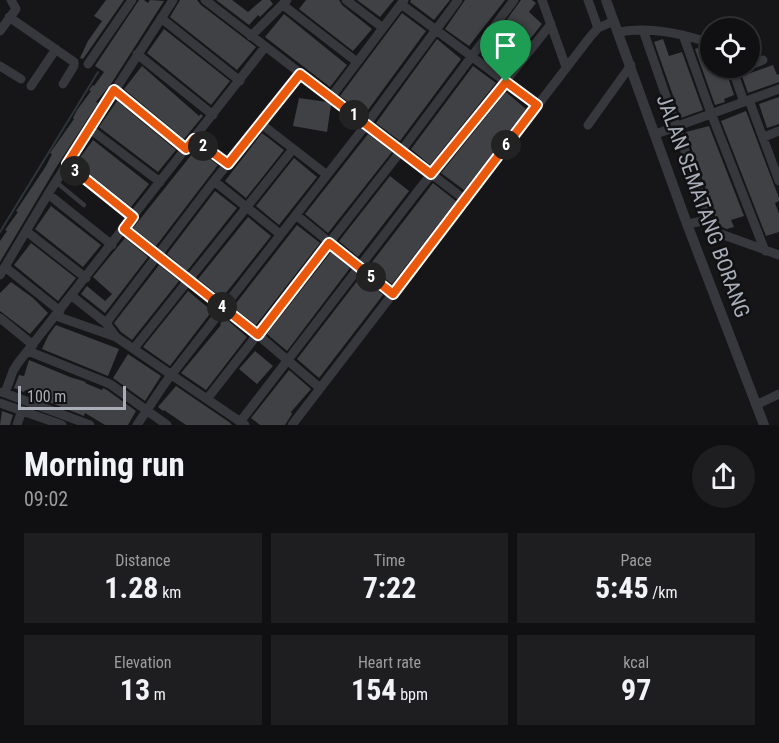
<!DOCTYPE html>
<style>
:root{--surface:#101012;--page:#1e1e20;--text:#f1f3f6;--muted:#9c9d9f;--line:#303032}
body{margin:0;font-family:"Roboto Condensed",sans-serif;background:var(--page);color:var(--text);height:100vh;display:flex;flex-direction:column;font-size:22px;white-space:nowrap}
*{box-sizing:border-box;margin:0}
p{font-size:20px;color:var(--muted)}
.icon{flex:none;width:33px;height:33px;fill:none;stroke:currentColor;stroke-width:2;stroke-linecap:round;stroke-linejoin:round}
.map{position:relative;height:425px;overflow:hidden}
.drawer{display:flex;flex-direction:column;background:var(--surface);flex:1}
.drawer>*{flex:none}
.fabs{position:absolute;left:700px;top:18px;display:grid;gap:12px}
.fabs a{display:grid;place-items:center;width:60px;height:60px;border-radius:50%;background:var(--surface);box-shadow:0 2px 4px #0004,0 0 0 2px var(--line);font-size:30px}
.scale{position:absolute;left:18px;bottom:15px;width:108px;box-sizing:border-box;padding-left:6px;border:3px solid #a8adb8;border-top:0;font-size:16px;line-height:21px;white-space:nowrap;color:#a8adb8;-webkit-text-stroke:4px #111113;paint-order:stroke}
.pin{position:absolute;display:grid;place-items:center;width:51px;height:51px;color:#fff;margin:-62px -26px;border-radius:50% 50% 50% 0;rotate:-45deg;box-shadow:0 0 6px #0007}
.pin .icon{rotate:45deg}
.km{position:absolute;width:30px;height:30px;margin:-15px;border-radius:50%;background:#222;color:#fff;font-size:16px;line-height:30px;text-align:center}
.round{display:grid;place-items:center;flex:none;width:63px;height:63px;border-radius:32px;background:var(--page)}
.overview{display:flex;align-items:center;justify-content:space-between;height:102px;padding:0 24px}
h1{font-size:33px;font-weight:700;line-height:45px}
.figures{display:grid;grid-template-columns:repeat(3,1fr);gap:9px;height:102px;padding:6px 24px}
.figures div{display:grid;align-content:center;border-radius:0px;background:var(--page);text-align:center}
.figures b{font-size:30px;font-weight:700}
.figures small{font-size:16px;font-weight:400}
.figures p{font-size:16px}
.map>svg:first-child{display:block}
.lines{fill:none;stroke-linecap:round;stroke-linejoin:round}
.stream{stroke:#2c353c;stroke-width:2}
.building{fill:#404145}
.service{stroke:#37383d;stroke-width:4.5}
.minor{stroke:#37383d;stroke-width:9}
.tertiary{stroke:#37383d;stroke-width:10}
.route-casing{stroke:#fff;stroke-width:12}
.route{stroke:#ea580c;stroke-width:8}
.labels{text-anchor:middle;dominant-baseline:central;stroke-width:5;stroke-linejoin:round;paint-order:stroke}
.street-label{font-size:21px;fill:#a8adb8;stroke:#111113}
</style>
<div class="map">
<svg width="779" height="425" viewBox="0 0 779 425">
<rect width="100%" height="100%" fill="#161618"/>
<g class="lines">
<path class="stream" d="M0,232L98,72"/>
</g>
<path class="building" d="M106,0H124L83,59L80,58L88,41L102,21L94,16Z
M139,0H144L148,3L150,0L164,1L111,84L96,102L98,103L57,166L0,262V241L7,231L5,230L18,212L16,211L46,166L52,154L50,153L74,119L73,118L77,110L91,91L89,90L93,85L94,86L104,72L95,66Z
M180,0H197L201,5L256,47L237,70L170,17Z
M216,0H232L248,12L262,0H270L273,4L260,17L258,15L249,25Z
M306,0H339L342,5L372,29L353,51L299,9Z
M357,0H394L380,17Z
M411,0H450L434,20L410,2Z
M465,0H505L469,46L445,29Z
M521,0H532L536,3L529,12L542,24L504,72L481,55Z
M402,13L426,31L365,114L340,96Z
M284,14L347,65L330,87L265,37Z
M164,29L230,81L211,105L147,53Z
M437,39L461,59L400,141L376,123Z
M663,39L669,56L682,52L703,110L681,118L654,42Z
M701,47L705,48L708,59L711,58V71L725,68L734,95L724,99L725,102L715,105L695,49Z
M773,65L777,75L779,74V82L748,93L742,76Z
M142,66L199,116L201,114L203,116L184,139L124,89Z
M473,66L496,83L430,165L411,149Z
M506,92L526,109L464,190L441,173Z
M779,97V124L767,128L759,104Z
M299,98L327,102L331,105L327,132L293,126Z
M117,101L176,150L158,172L99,127Z
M746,111L779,198V201L775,203L779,214V232L766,236L721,121Z
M709,126L744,216L731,220L734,227L727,229L722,227L716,219L686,132Z
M262,133L284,150L246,198L225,181Z
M368,134L392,152L328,233L305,214Z
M93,140L149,184L131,207L76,163Z
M196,149L218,165L156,246L133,228Z
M294,158L317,177L279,225L256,206Z
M390,176L409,191L358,257L339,241Z
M433,183L456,201L392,284L369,266Z
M215,191L237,208L187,271L167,254Z
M51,206L101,245L83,267L35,229Z
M248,217L271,236L222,298L198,279Z
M297,225L320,243L256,325L233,307Z
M125,238L148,257L105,313L81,294L87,286L105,301L112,294L93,277Z
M31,243L76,278L58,301L14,265Z
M331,252L350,268L287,351L267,334Z
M159,265L179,281L132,340L121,332L114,323Z
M361,276L383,295L319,378L297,359Z
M11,282L33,298L48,313L30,334L0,311V293Z
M188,291L212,311L170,366L143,347Z
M225,318L247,337L206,390L181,373L221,325L220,324Z
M56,325L119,349L108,376L42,349L48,336Z
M255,351L273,366L257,384L239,369Z
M128,354L161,376L145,401L113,378Z
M29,360L70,377L86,382L85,383L102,390L103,388L107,390L136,411L128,425H105L85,413L84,416L49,402L25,390L24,392L14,388L19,375L24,376Z
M289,370L311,389L291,412L292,414L285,425H260L251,418Z
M176,386L229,422L232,425H186L164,410L163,411L158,407Z
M2,411L13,415L10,425H0Z"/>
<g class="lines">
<path class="service" d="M56,182L84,205"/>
<path class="minor" d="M205,0L464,199
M346,0L383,28
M542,0L566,67
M588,0L598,28
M401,4L537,105
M283,5L357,62
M9,17L74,62V66L63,84
M161,18L240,81
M643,30L709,220L718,233L779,255
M0,31L16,9L11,0
M619,32C650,26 682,34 711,43
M683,35L711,113L765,251
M251,36L287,0
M137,54L213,115
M88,64L132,0
M750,65L763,60
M0,66L21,79
M732,68L744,102
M31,86L56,49
M114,90L186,149
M331,97L404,0
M749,100L779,89
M260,123L327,175
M588,125L631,65
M90,129L160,182
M656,134L749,100L779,181
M764,137L779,131
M194,139L228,164
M67,164L133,217
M214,181L280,234
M48,194L112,245
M296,215L393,294
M687,224L709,220
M124,229L258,335L320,388
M26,231L86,278
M5,267L60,311
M0,275L48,194L173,0
M72,296L106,323L116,337L245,425
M56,316L116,337
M0,318L33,345
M106,323L214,181L300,74
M135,347L293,149
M28,351L110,384L167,425
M2,392L90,425
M5,393L13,371L18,363L265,47
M207,399L401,151L514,0
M0,403L62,425
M756,405L779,394
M240,422L421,187L551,24
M17,425L22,410
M137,425L165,383L362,130L458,0
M292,425L590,37L598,28L614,21"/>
<path class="tertiary" d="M606,0L687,224L764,425"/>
</g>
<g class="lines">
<g class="route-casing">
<path id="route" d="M300,74L431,174L506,82L537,105L393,294L329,243L258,335L124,229L133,217L67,164L114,90L186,149L194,139L228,164Z"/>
</g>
<use href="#route" class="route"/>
</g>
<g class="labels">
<g class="street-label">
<text transform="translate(703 206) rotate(70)">JALAN SEMATANG BORANG</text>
</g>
</g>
</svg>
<div class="fabs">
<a><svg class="icon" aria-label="locate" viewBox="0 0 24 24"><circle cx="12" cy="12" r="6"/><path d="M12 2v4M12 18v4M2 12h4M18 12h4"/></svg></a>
</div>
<div class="scale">100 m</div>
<div class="pin" style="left:506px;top:82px;background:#1e9e55"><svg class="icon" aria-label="arrive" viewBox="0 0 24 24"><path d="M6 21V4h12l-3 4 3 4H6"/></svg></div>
<b class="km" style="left:354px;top:115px">1</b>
<b class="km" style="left:203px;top:146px">2</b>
<b class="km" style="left:75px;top:171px">3</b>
<b class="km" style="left:222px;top:307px">4</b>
<b class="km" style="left:371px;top:277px">5</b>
<b class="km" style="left:506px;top:145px">6</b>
</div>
<section class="drawer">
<div class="overview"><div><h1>Morning run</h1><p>09:02</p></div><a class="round"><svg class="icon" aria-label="share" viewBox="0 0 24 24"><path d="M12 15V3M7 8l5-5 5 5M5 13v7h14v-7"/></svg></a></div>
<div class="figures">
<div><p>Distance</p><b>1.28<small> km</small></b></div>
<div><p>Time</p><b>7:22</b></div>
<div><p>Pace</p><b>5:45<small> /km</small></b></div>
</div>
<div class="figures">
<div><p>Elevation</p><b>13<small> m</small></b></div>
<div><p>Heart rate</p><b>154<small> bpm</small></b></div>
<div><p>kcal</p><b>97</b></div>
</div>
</section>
